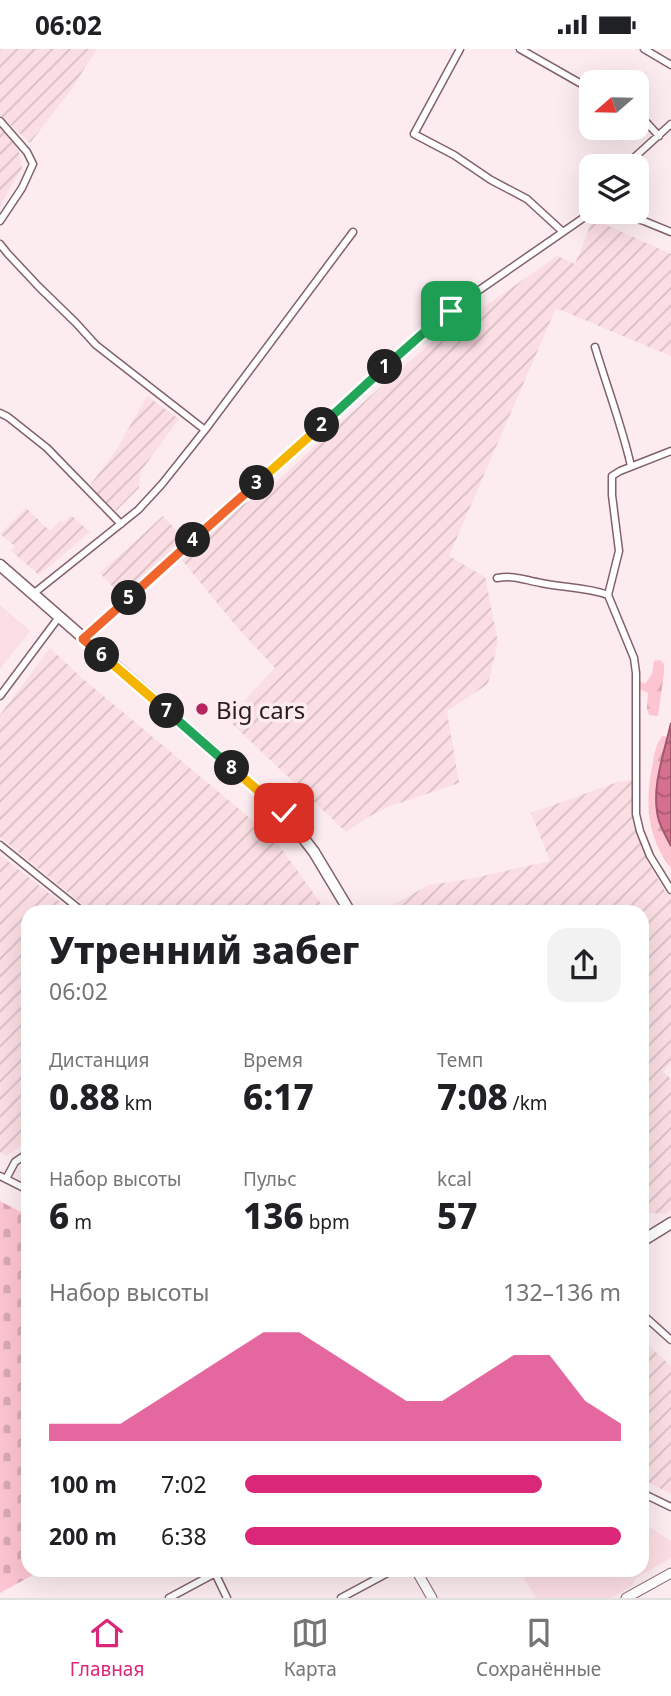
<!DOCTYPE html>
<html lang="ru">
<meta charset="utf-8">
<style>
:root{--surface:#fff;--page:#f2f2f2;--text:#202124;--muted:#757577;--line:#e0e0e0;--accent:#db2777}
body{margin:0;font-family:"Noto Sans",sans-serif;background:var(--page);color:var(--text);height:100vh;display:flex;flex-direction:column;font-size:26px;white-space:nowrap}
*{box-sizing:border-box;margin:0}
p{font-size:23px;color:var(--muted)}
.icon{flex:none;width:38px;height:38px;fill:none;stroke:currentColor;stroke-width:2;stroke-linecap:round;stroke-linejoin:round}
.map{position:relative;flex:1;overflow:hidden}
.panel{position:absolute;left:21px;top:856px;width:628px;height:672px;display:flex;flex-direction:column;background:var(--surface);border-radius:21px;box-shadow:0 7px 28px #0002}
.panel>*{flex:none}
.needle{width:46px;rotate:250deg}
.buttons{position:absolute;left:579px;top:21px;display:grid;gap:14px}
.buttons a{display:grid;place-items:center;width:70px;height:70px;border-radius:14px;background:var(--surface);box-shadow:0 7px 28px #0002;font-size:35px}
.pin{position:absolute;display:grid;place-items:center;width:60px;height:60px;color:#fff;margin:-30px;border-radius:14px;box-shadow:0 4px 10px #0006}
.km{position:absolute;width:35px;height:35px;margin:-18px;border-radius:50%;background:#222;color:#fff;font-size:19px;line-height:35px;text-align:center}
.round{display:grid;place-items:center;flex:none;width:74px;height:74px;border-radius:21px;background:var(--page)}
.overview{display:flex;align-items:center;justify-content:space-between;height:119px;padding:0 28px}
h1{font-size:38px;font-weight:800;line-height:52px}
.stats{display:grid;grid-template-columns:repeat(3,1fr);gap:10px;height:119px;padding:7px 28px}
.stats div{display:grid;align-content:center}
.stats b{font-size:35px;font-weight:800}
.stats small{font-size:19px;font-weight:400}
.stats p{font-size:19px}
.chart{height:196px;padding:14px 28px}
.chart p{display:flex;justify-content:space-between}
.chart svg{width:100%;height:126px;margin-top:7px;fill:var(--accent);opacity:.7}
ul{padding:0 28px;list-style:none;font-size:23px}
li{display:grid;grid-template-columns:112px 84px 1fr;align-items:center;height:52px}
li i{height:18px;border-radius:9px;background:var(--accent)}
.status{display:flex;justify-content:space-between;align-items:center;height:49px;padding:0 35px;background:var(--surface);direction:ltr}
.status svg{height:19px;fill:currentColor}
.menu{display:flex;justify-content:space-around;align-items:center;height:98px;border-top:2px solid var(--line);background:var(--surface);font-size:19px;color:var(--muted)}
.menu a{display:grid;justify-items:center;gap:4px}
.menu .active{color:var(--accent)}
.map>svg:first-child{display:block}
.built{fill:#fbdee4}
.industrial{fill:url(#industrial-furrows)}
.forest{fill:url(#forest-firs)}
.cemetery{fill:url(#cemetery-stones)}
.water{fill:url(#water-waves);stroke:#a1576c;stroke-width:2}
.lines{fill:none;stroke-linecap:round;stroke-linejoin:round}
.street-casing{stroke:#83616a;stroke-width:9}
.secondary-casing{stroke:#83616a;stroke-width:11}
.primary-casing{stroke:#83616a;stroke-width:13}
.street{stroke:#fff;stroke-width:6}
.secondary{stroke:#fff;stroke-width:9}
.primary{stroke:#fff;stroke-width:10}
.split-1-casing{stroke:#fff;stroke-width:14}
.split-2-casing{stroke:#fff;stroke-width:14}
.split-3-casing{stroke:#fff;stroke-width:14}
.split-4-casing{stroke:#fff;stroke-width:14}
.split-5-casing{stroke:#fff;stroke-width:14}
.split-6-casing{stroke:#fff;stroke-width:14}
.split-7-casing{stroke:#fff;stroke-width:14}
.split-8-casing{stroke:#fff;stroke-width:14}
.split-9-casing{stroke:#fff;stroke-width:14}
.split-1{stroke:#22a559;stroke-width:9}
.split-2{stroke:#22a559;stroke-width:9}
.split-3{stroke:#f5b400;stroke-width:9}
.split-4{stroke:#f0652b;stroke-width:9}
.split-5{stroke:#f0652b;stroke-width:9}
.split-6{stroke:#f0652b;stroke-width:9}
.split-7{stroke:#f5b400;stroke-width:9}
.split-8{stroke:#22a559;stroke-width:9}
.split-9{stroke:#f5b400;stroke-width:9}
.poi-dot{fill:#b2255e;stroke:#fcecef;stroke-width:2.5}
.labels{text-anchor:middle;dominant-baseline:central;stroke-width:7;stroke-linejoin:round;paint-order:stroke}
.poi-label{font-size:24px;fill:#291b1e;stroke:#fcecef;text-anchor:start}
</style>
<div class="status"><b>06:02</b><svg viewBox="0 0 49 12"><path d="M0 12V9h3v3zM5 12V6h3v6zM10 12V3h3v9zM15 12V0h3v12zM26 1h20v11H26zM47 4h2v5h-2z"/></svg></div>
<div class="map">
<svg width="671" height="1549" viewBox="0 0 671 1549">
<defs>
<pattern id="industrial-furrows" width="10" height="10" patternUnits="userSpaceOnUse" patternTransform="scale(1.75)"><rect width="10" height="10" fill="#fbdee4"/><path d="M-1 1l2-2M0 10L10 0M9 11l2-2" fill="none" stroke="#d7bec3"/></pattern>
<pattern id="forest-firs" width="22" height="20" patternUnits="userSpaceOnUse" patternTransform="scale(1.75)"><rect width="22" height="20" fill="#fdc5d2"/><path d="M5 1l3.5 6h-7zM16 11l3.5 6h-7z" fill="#d9a9b4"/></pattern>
<pattern id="cemetery-stones" width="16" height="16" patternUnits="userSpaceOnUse" patternTransform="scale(1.75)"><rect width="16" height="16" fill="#fdc5d2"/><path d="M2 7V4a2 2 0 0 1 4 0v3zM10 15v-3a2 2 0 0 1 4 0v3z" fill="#d9a9b4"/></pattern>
<pattern id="water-waves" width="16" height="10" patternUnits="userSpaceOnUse" patternTransform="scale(1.75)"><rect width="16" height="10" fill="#d5718e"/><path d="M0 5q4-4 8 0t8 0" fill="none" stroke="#ad5c73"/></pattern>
</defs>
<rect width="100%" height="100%" fill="#fcecef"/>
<path class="built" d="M0,556L30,582L0,620Z
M642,1473L671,1492V1509L636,1529L632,1537L611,1549H536L520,1522L642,1521Z"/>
<path class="industrial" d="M0,0H97L70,42L30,94L0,66Z
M0,79L18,99L22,119L0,157Z
M593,170L671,205V307L556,259L449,507L485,528L498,593L488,635L447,662L459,734L388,758L368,768L346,783L227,670L275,619L237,578L181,510L235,460L266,443L331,382L451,276L454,279L557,207L575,215Z
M147,347L179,370L140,423L139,439L116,462L95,445L91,435L117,400Z
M26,459L50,482L60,472L63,474L71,466L90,483L39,526L11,502L15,497L0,485Z
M163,467L186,492L123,549L100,524Z
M50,599L82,629L269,785L278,795L327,863H92L0,788V666Z
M632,731L636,779L647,812L665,842L671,848V1014L663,1023L671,1030V1161L665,1165L642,1163V863L382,862L429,836L469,830L550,812L531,764L618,733Z
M0,806L73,863H28V1091L7,1107L0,1103Z
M642,1291L671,1317V1445L642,1430Z"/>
<path class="forest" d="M660,611L664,615V624L658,667L649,666L647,660L648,644L637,639L639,632L645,635L652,625L654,612Z
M662,687L668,688L658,732L659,771L671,797V819C647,789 645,755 652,718C654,707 655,697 662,687Z"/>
<path class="cemetery" d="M0,1152L28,1167V1521H42L0,1544Z"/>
<path class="water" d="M671,674V797C667,789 662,781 659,772C650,741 664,705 671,674Z"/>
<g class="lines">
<g class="street-casing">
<path id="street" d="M460,0L414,85L454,106L491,131L527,150L563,183
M520,0L592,41
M644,0L671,16
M637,67L647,74L659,87
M0,72L27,103L33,115L22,139L0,172
M625,117L671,75
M609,163L644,172L671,183
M0,195L8,205L39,238L76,274L96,296L205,381
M595,298C607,338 622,377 631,417
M0,364L8,368L47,399L121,475
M671,402L620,422L612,427V446L619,502L608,546L634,609L636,624V765L640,782L650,807L671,841
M497,529C515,526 524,531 541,534C564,539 587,538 608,546
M33,545L138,461L162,435L205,381L353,183
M83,590L421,286L475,244L589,165L596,163
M0,647L59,568
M0,796L83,863
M0,1127L28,1141
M6,1130L15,1113L28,1104
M642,1265L671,1291
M642,1444L671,1458
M215,1524L227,1549
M169,1549L221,1521
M341,1549L393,1521"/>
</g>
<g class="secondary-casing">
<path id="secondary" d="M416,1521L432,1549
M626,1549L671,1524"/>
</g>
<g class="primary-casing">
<path id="primary" d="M0,516L284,764L314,803L350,863
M642,1192L671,1174"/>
</g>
<use href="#street" class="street"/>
<use href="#secondary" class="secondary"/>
<use href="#primary" class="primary"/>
</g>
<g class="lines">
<g class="split-1-casing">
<path id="split-1" d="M385,318L421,286L451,262"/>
</g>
<g class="split-2-casing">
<path id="split-2" d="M322,376L385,318"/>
</g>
<g class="split-3-casing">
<path id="split-3" d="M257,434L322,376"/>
</g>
<g class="split-4-casing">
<path id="split-4" d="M193,491L257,434"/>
</g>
<g class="split-5-casing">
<path id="split-5" d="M129,549L193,491"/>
</g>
<g class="split-6-casing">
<path id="split-6" d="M102,606L83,590L129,549"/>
</g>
<g class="split-7-casing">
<path id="split-7" d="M102,606L167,662"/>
</g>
<g class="split-8-casing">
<path id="split-8" d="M167,662L232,719"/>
</g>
<g class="split-9-casing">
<path id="split-9" d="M232,719L284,764"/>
</g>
<use href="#split-1" class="split-1"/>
<use href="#split-2" class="split-2"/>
<use href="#split-3" class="split-3"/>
<use href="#split-4" class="split-4"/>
<use href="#split-5" class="split-5"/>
<use href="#split-6" class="split-6"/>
<use href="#split-7" class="split-7"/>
<use href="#split-8" class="split-8"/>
<use href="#split-9" class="split-9"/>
</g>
<circle class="poi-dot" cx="202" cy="660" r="7"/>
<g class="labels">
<g class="poi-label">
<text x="216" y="660">Big cars</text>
</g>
</g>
</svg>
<div class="buttons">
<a><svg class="needle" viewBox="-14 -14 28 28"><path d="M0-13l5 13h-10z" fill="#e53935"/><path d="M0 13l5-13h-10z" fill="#757577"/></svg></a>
<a><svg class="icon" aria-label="layers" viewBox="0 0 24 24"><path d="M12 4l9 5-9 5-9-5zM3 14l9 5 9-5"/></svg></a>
</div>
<div class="pin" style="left:451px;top:262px;background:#1e9e55"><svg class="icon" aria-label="arrive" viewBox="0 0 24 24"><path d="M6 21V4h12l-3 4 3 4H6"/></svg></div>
<div class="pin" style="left:284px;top:764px;background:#d93025"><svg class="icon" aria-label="check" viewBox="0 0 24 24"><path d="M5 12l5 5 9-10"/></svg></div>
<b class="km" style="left:385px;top:318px">1</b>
<b class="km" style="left:322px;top:376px">2</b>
<b class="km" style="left:257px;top:434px">3</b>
<b class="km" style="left:193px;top:491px">4</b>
<b class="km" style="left:129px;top:549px">5</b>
<b class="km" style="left:102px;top:606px">6</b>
<b class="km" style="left:167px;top:662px">7</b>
<b class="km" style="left:232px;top:719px">8</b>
<section class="panel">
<div class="overview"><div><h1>Утренний забег</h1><p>06:02</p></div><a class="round"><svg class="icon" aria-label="share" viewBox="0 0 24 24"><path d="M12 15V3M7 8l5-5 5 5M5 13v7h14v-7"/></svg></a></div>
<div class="stats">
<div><p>Дистанция</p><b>0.88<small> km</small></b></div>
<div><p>Время</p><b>6:17</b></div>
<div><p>Темп</p><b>7:08<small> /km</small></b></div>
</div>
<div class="stats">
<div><p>Набор высоты</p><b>6<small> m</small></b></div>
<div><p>Пульс</p><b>136<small> bpm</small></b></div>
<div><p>kcal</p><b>57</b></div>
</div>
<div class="chart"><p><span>Набор высоты</span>132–136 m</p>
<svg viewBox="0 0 160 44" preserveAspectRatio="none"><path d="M0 44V38L10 38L20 38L30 30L40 22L50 14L60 6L70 6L80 14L90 22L100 30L110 30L120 22L130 14L140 14L150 30L160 38V44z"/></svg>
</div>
<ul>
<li><b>100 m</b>7:02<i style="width:79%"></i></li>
<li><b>200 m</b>6:38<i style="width:100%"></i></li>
</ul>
</section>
</div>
<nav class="menu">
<a class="active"><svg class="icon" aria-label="home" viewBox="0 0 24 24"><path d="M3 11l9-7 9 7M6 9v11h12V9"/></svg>Главная</a>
<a><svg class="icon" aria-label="map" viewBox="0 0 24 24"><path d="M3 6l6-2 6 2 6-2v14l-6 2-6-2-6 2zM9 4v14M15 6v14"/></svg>Карта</a>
<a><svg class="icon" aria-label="saved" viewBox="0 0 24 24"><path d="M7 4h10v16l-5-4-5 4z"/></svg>Сохранённые</a>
</nav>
